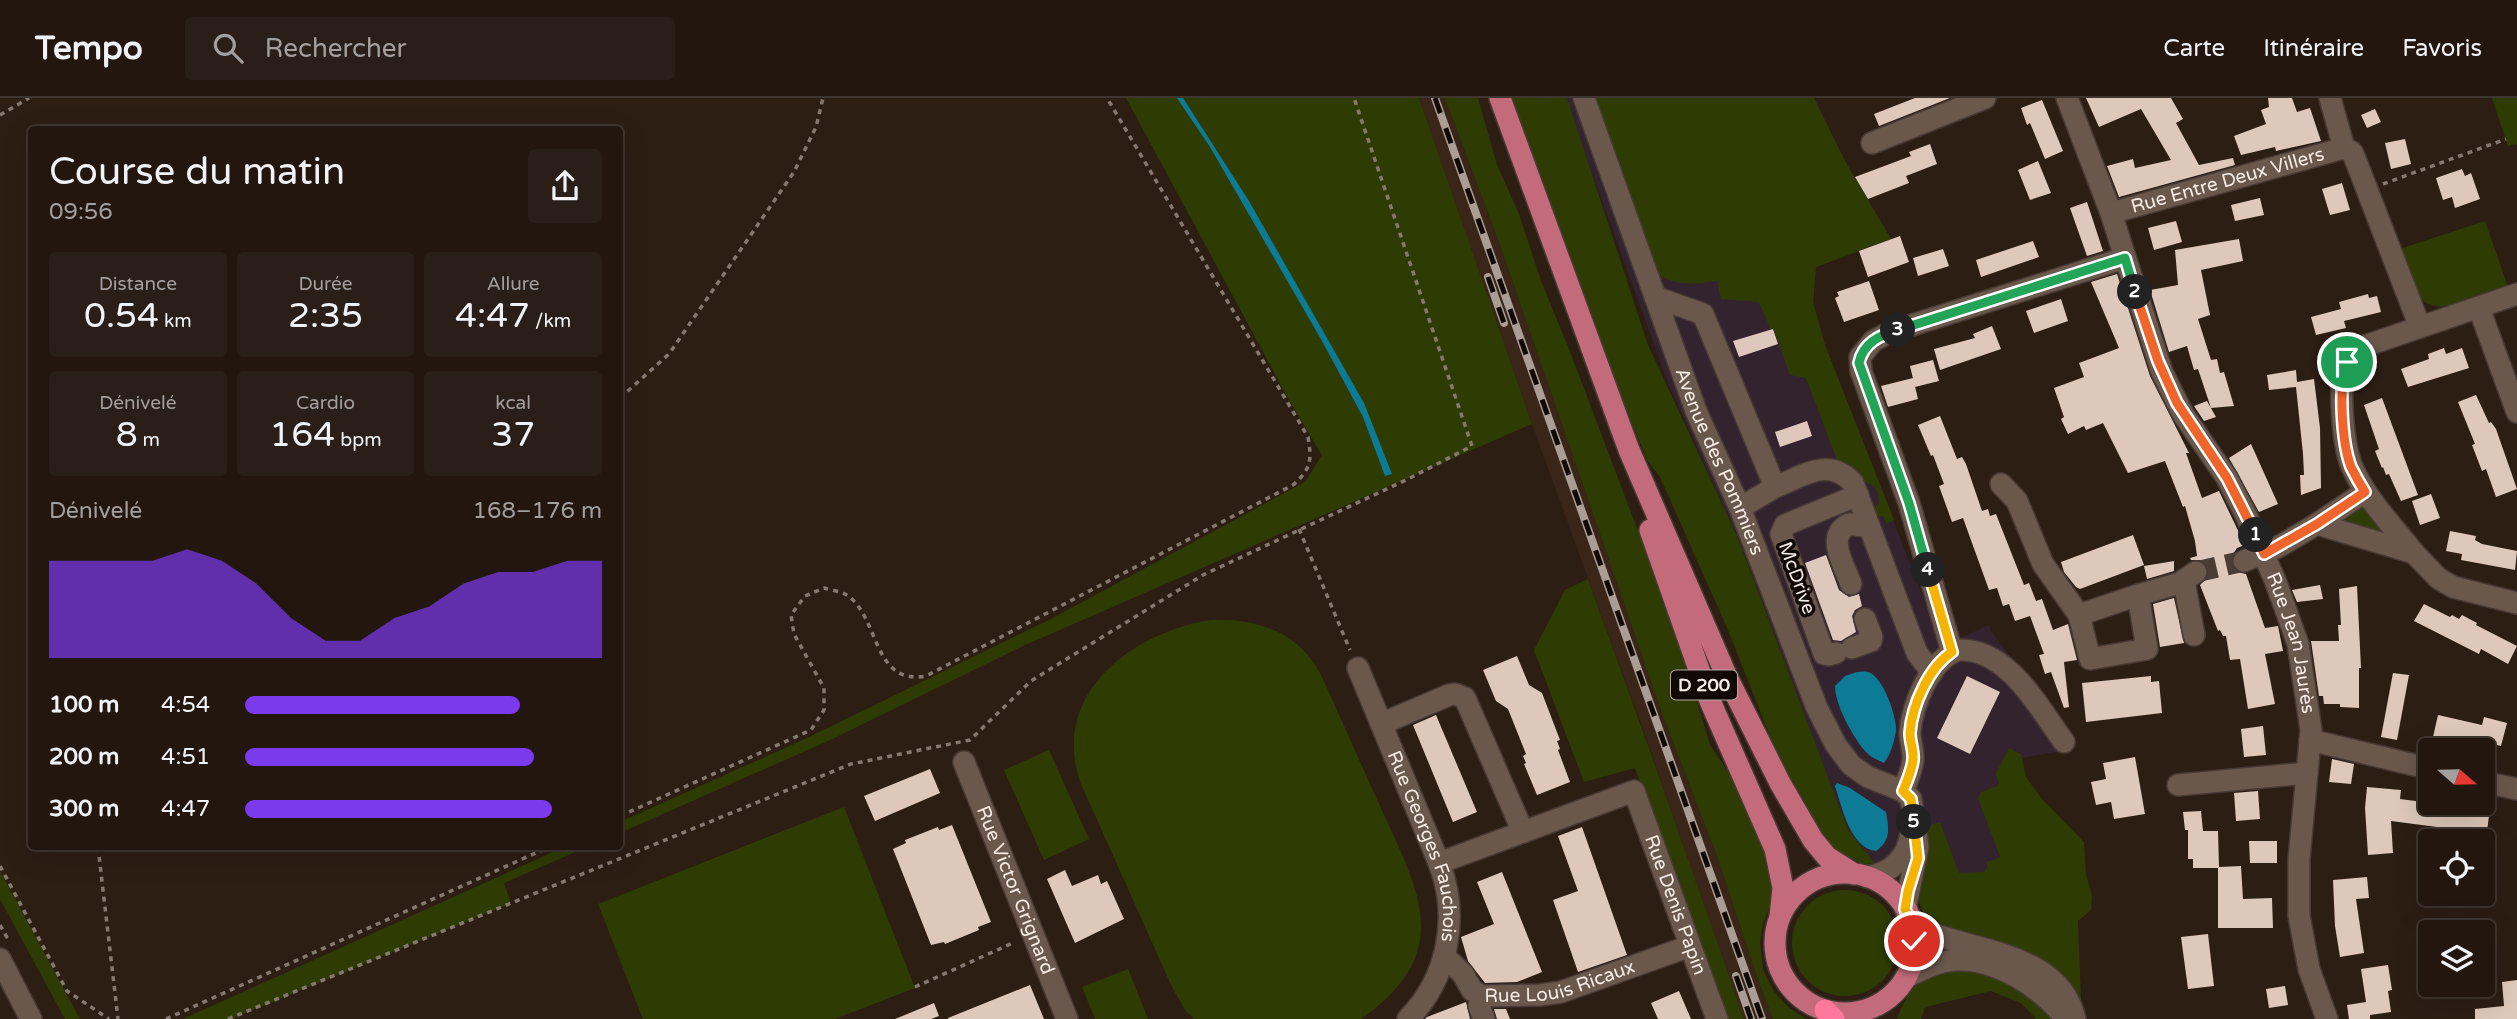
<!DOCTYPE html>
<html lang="fr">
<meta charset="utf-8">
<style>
:root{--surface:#22160f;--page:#2a1f18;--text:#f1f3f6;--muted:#a29f9e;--line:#3f352f;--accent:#7c3aed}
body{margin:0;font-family:"Varela Round",sans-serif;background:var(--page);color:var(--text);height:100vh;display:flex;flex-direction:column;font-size:26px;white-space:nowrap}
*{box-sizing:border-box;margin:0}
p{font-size:23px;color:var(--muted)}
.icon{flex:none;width:38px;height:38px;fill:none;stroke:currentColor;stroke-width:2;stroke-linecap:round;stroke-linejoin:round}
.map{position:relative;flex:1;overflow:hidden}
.drawer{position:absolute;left:28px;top:28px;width:595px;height:724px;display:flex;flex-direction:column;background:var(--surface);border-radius:7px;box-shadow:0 7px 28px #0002,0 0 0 2px var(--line)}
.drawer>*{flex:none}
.needle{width:46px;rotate:110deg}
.controls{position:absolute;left:2418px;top:640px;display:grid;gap:14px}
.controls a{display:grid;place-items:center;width:77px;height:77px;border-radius:7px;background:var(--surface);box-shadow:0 7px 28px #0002,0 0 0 2px var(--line);font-size:35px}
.pin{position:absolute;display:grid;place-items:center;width:60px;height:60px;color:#fff;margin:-30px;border:4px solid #fff;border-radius:50%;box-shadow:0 2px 7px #0007}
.km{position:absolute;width:35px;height:35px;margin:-18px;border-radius:50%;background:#222;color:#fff;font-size:19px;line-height:35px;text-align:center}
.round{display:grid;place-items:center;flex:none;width:74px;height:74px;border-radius:7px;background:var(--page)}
.summary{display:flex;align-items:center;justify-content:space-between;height:119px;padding:0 21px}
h1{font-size:38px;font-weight:600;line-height:52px}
.stats{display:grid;grid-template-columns:repeat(3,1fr);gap:10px;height:119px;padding:7px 21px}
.stats div{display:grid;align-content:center;border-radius:7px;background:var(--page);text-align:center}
.stats b{font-size:35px;font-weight:600}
.stats small{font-size:19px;font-weight:400}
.stats p{font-size:19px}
.chart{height:196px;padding:14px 21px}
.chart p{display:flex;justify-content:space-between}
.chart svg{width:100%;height:126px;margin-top:7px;fill:var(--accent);opacity:.7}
ul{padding:0 21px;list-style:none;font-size:23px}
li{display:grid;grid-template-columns:112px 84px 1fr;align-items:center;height:52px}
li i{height:18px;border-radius:9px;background:var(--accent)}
header{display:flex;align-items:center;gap:42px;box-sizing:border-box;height:98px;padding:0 35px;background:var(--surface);border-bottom:2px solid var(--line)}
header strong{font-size:33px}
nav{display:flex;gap:38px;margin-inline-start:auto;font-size:24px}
.search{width:490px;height:63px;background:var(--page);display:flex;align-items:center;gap:18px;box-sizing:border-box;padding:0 24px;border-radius:7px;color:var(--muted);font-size:26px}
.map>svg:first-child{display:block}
.commercial{fill:#33232e}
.built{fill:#3a2618}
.green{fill:#2e3c04}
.water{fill:#0d7a96}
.building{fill:#ddc8bb}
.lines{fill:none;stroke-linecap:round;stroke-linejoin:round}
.minor-tunnel{stroke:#4b3d34;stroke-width:21;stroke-dasharray:21 10;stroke-linecap:butt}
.minor-casing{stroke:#473934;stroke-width:24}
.major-casing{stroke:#473934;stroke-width:24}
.highway-casing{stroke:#473934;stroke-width:24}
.path{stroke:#857870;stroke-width:3.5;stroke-dasharray:5 5;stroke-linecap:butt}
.minor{stroke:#6a584d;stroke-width:21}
.major{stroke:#c36b7b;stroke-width:21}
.highway{stroke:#ff779a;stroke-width:21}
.rail-casing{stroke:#a99d95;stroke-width:8}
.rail{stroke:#100906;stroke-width:5;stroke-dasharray:16;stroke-linecap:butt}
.split-1-casing{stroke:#fff;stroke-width:14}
.split-2-casing{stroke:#fff;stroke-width:14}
.split-3-casing{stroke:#fff;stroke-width:14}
.split-4-casing{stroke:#fff;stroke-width:14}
.split-5-casing{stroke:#fff;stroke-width:14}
.split-6-casing{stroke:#fff;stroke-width:14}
.split-1{stroke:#f0652b;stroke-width:9}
.split-2{stroke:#f0652b;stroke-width:9}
.split-3{stroke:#22a559;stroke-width:9}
.split-4{stroke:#22a559;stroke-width:9}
.split-5{stroke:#f5b400;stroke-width:9}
.split-6{stroke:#f5b400;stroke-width:9}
.labels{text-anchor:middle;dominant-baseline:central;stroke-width:7;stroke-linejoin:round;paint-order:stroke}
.shield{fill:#100906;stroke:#b2a8a3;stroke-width:2}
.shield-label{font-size:18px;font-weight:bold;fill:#f7ece6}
.street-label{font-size:19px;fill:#f7ece6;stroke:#100906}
</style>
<header>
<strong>Tempo</strong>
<div class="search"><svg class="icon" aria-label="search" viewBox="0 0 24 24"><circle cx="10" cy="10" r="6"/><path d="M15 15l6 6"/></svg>Rechercher</div>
<nav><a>Carte</a><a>Itinéraire</a><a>Favoris</a></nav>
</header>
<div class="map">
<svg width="2517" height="921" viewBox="0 0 2517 921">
<rect width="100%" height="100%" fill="#2d1e14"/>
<path class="commercial" d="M1565,0H1814L1845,63L1891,141L1816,169L1813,204L1825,247L1942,548L1989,527L1990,532L2077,650L2022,660L2021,655L2009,651L1999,687L1981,694L2000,759L1984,774L1979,776L1959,775L1910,784L1890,770L1875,765L1848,732L1737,438L1669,288Z"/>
<path class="built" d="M1419,0H1445L1501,150L1662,615L1718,761L1757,879L1773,921H1743L1648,645L1532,326Z"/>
<path class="green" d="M1126,0H1419L1532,326L1023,548L828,643L620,735V724L805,641L1049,522L1305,384L1322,357L1289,302Z
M1445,0H1478L1497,67L1519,116L1541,183L1569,251L1674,528L1710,647L1735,684L1764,740L1776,791L1763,826L1760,845L1763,872L1773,892L1788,909L1806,921H1773L1757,879L1718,761L1662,615L1501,150Z
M1512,0H1567L1648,247L1737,438L1848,732L1875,765L1865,766L1842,758L1824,743L1783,671L1728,532L1660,379L1647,362L1589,217Z
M1595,0H1814L1845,63L1891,141L1816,169L1813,204L1825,247L1894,422L1886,426L1883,418L1874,420L1872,415L1879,404C1878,382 1870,390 1859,379C1851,371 1849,366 1837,362L1806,280L1790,277L1774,231L1771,232L1759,204L1721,201L1717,183C1693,186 1673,189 1654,173Z
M2492,0H2517V46L2508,48Z
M2485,123L2508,189C2487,196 2435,223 2419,198C2411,184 2406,166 2400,151Z
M2363,407L2386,432L2384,437L2340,425L2337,420Z
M1588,481L1654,664L1744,921H1725L1635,670L1584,684L1534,552L1565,492Z
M1210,522C1257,520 1300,534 1322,579C1342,623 1361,667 1381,710C1420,796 1455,854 1361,921H1194L1185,912L1172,889L1081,686C1049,597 1131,535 1210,522Z
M2009,650L2021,656L2026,679L2042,701L2084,744L2086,777L2092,797L2091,812L2078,823L2081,903L2064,880L1937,830C1933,826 1928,822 1925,817C1909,793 1923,754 1928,728L1940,724L1959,775L1984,774L1987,770V764L2000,759L1978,700L1981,694L1999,687L1996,675Z
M1049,652L1089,741L1044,762L1004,672Z
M844,709L915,890L835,921H643L598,806Z
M564,749H587L504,785L511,805L231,921H183Z
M0,773L80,921H65L0,801Z
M1792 845a53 53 0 1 1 106 0a53 53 0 1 1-106 0Z
M1962,868L2019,888L2054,921H2036L2021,905L1991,893L1925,909L1921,921H1897C1904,903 1915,880 1934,872C1941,869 1954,869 1962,868Z
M1128,871L1148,921H1095L1082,889Z"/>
<path class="water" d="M1177,0H1183L1249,103L1364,305L1392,376L1385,378L1363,319L1322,243L1210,49Z
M1857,574C1860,574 1864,573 1868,574C1883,578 1897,619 1896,633C1894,644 1891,656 1884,665C1878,662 1870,659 1865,653C1853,639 1835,607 1835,588L1845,578Z
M1837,685L1850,690L1886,714C1889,730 1891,743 1876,753C1850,750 1842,709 1835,688Z"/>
<path class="building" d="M1915,0H1950L1879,28L1874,16Z
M2086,0H2171L2183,21L2176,25L2199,67L2233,60L2235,67L2119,99L2107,68L2133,61L2135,70L2171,62L2141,11L2099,29Z
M2268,0H2292L2297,14L2310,10L2321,43L2276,53L2275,49L2241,57L2234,38L2266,26L2261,12L2269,9Z
M2042,2L2063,53L2045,61L2030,25L2027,27L2021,10Z
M2375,11L2381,24L2367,30L2361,17Z
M2405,41L2411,66L2391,71L2385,45Z
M1930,46L1937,66L1906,78L1909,85L1868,101L1855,79L1911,58L1909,54Z
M2038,63L2051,95L2030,102L2018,72Z
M2462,71L2465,78L2471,75L2480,101L2455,110L2452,99L2443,102L2436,80Z
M2342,85L2350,112L2330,117L2322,91Z
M2260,100L2264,117L2235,123L2231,107Z
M2087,104L2103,153L2087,158L2070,110Z
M2176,123L2182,144L2154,152L2148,130Z
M1900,138L1909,164L1868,179L1859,153Z
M2239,141L2243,163L2201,172L2210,217L2198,221L2211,262L2217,261L2220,275L2224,274L2234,308L2211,310L2198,271L2194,272L2187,248L2169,254L2150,192L2178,187L2175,152Z
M2033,143L2039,159L1981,179L1976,162Z
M1943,151L1949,168L1918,178L1913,160Z
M2117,176L2150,278L2189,355H2186L2202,400L2219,393L2245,447L2237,450L2233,456L2232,469L2237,474L2246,476L2265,530L2278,528L2283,553L2265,556L2275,606L2248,611L2240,561L2230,562L2226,538H2223L2220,532L2218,533L2200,487L2208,479L2207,467L2201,462H2191L2190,460L2197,458L2195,443L2185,408L2183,409L2165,363L2128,375L2103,325L2086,332L2084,328L2068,336L2061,321L2064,319L2054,290L2084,279L2079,265L2119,250L2091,184Z
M1869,183L1879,212L1844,224L1835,200L1839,198L1837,194Z
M2368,196L2369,200L2377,198L2381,214L2344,223L2346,230L2316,237L2311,219L2341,211L2339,204Z
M2061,201L2068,223L2034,235L2026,213Z
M1992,228L2001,251L1940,272L1934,251L1975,240L1973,236Z
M1773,231L1778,246L1739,259L1733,243Z
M2444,250L2446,256L2462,250L2469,270L2408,289L2401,271L2429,261L2428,256Z
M1933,262L1939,283L1915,289L1910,268Z
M2296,272L2297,284L2314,281L2320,330L2321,390L2301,397L2300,377H2304L2303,356L2296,289L2269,292L2267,277Z
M1913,280L1918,301L1888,309L1881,288Z
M2476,297L2489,325L2491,324L2496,331L2517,391L2496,399L2486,371L2482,373L2472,347L2475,346L2458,304Z
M2382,300L2418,397L2401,403L2389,376L2386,377L2383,369L2382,370L2375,353L2379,351L2364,307Z
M2207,303L2216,319L2204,323L2194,308Z
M1940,318L1957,361L1962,359L1966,366L1982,413L1988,411L1990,418L1996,416L2024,487L2029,485L2036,503L2042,501L2053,532L2068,526L2077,562L2064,564L2069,609L2064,610L2051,574L2045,576L2039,557L2044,556L2030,518L2015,523L2009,506L2003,508L1997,490L1989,492L1963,420L1952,424L1939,388L1944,386L1933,357L1931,358L1918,327Z
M1807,323L1812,338L1780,349L1775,334Z
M2251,346L2278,406L2259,414L2229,360Z
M2431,396L2440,420L2420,427L2412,403Z
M2450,433L2476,438L2475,442L2482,446L2517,453L2515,472L2461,462L2462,456L2446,453Z
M2133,437L2144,467L2080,491L2076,489L2064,474L2061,464Z
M1826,457L1839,492L1849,499L1859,496L1862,508L1855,512L1852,518L1856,534L1841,543L1833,542L1805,465Z
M2174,463V473L2147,481L2144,468Z
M2320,487L2323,501L2297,504L2292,492Z
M2357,488L2361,570H2359V610L2340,609V606H2324L2323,598H2319L2311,543H2339L2338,527H2341L2339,491Z
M2174,500L2184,545L2160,549L2153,506Z
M2424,506L2450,519L2452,517L2459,521L2462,517L2477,525L2476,527L2517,548L2508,566L2481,551L2479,556L2414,523Z
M1517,558L1529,587L1542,595L1560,642L1557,643L1560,651L1558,652L1570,684L1537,697L1524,666L1526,665L1523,658L1526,656L1508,611L1496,603L1483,572Z
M2393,575L2409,577L2397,642L2381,639Z
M1967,578L2000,594L1970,656L1937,640Z
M2151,578V584L2159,583L2162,615L2086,624L2082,585Z
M1436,617L1477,714L1453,724L1413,627Z
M2438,617L2482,627L2484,619L2507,625L2501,648L2463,639L2461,646L2433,639Z
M2263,628L2266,657L2244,659L2241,631Z
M2135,659L2145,716L2114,721L2111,704L2096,707L2091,684L2106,681L2103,665Z
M2332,661L2354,666L2351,686L2329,684Z
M930,671L940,695L875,723L864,698Z
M2367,689L2401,692L2400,701L2431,705H2452L2451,713L2489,718L2486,741L2459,737L2460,732L2391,723L2393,755L2368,757L2365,710Z
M2258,693L2260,721L2236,723L2234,695Z
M2201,713L2203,733H2218L2219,769L2241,768L2243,801L2272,800L2273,830H2218V770H2193V761H2188V732H2185L2183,714Z
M952,727L991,824L978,829L979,832L945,846L944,844L931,847L893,751L906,745L905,742L938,729L939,732Z
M1582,729L1627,857L1578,874L1553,802L1578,793L1558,738Z
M2249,743H2277V765H2250Z
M1065,772L1072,788L1098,777L1101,786L1107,783L1124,821L1075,845L1047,781Z
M1502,774L1542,874L1517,884L1485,885L1468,863L1461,839L1494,826L1477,784Z
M2367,779L2369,800L2356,801L2364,855L2340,859L2335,828L2333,782Z
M2208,836L2214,888L2188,891L2181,839Z
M2388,867L2392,892L2388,893L2391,914L2370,917V921H2349L2347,907L2366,904L2361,871Z
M2517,882V921H2475V911L2504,908L2502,884Z
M1030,887L1044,921H948V920Z
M2285,888L2288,907L2269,910L2266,891Z
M1679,893L1691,921H1658L1651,905Z
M1466,904L1470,921H1425L1427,919Z
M934,905L939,918L931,921H895Z
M1494,911H1506L1510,921H1497Z"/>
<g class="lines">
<path class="minor-tunnel" d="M2196,474L2244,463"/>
<g class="minor-casing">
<g id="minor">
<path id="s1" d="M1584,0L1696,313L1740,410L1817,610L1836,647L1851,667L1868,679L1903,693L1911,701L1918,749L1905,811"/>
<path id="s2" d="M2067,0L2111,115L2162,274L2183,316L2227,380L2245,415L2275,482L2298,546L2311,632L2299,761V818L2309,871L2327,921"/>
<path d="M2330,0L2344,50L2352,54L2354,58L2420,229"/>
<path d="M1872,45L1985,0"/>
<path id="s3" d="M2111,115L2344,50"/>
<path d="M1655,199L1703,216L1775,389C1804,378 1828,358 1853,385L1917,555L1932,575"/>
<path d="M2479,210L2517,314"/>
<path d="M2001,386L2017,403L2043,466L2079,517L2090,561L2147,551L2138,497L2079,517"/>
<path d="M1740,410L1775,389"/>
<path d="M2317,426L2365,394"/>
<path d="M2414,455C2393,428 2367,402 2353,371C2343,352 2337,284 2347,264C2350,258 2356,253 2362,249L2517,196"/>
<path d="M2244,463L2278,449L2317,426L2414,455L2438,480L2453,489L2517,505"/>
<path d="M2184,483L2194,537"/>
<path d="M1851,486C1844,467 1825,438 1849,426L1869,429"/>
<path d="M2138,497L2180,485L2196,474"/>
<path d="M1852,550L1871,543L1872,539L1865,521"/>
<path d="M1952,554L1909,405L1861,273L1860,259L1873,243L1890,234L2125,160"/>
<path d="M1836,555L1829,557L1824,556L1781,436L1785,427L1858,397"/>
<path id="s4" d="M1358,570L1439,765C1460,819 1448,880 1408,921"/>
<path d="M1381,626L1449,597L1455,596L1465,600L1523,734"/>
<path d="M2310,642L2431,671"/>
<path id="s5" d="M964,664L1067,921"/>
<path d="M2483,684L2517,691"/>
<path d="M2178,687L2307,675"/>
<path d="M1903,693C1907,683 1912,672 1913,662C1914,652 1910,644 1910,635C1912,607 1930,562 1958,552C2007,549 2039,610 2064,644"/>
<path id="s6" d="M1439,765L1634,693L1717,921"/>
<path d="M1867,779C1892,775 1908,759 1911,734"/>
<path d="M1911,825C1921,829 1930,835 1940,838C1990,855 2061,860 2075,921"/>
<path id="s7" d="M1444,858L1463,876L1472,892L1481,898L1540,897L1561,894L1690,848"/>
<path d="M0,861L31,921"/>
<path d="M1905,880C1921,872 1937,863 1956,862C1996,860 2042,890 2066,921"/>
<path d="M1481,898L1479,908L1484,921"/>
</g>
</g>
<g class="major-casing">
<path id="major" d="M1500,0L1629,352L1727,579L1780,685L1813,742L1827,759L1854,776
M1650,432L1710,603L1775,751L1783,790L1780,819
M1775 845a70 70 0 1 1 140 0a70 70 0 1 1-140 0Z"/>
</g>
<g class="highway-casing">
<path id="highway" d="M1825,912L1834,921"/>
</g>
<path class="path" d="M0,17L29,0
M2383,86L2506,41
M620,300L669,256L794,74L816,29L823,0
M1299,431L1350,552
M620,718L811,632L824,612V590L794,536L791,517L805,498L824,490C830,492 839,493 845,496C880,516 871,588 926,578L1293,387C1311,371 1312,363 1308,339L1107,0
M98,749L118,921
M0,768L67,893L109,921
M0,827L9,843
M915,889L1015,844
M166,921L549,749
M228,921L851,666L970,642L1031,583L1203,477L1406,382L1472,348L1354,0"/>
<use href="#minor" class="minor"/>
<use href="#major" class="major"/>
<use href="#highway" class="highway"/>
<g class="rail-casing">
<path id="rail" d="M1435,0L1762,921
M1488,179L1504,225
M1736,878L1751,921"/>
</g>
<use href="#rail" class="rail"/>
</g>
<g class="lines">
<g class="split-1-casing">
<path id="split-1" d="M2256,437L2264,456L2317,426L2365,394C2360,386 2355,377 2351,369C2342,345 2338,288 2347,264"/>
</g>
<g class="split-2-casing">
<path id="split-2" d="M2135,194L2158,263L2177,305L2227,380L2256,437"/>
</g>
<g class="split-3-casing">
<path id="split-3" d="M1898,232L2125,160L2135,194"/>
</g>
<g class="split-4-casing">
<path id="split-4" d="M1898,232C1880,237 1863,245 1859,265L1909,405L1928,472"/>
</g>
<g class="split-5-casing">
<path id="split-5" d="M1914,724L1911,701L1903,693C1907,683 1912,672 1913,662C1914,653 1910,644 1910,635C1912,607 1929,569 1952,554L1928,472"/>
</g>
<g class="split-6-casing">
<path id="split-6" d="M1914,843L1911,825L1905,811L1908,793L1918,760L1914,724"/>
</g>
<use href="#split-1" class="split-1"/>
<use href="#split-2" class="split-2"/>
<use href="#split-3" class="split-3"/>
<use href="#split-4" class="split-4"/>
<use href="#split-5" class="split-5"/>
<use href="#split-6" class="split-6"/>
</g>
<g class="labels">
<rect class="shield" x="1671" y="572.5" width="66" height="29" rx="5"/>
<g class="shield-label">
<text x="1704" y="587">D 200</text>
</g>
<g class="street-label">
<text stroke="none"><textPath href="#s3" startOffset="121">Rue Entre Deux Villers</textPath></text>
<text stroke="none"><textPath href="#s1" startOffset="388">Avenue des Pommiers</textPath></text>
<text transform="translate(1797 480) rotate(70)">McDrive</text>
<text stroke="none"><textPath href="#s2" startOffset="593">Rue Jean Jaurès</textPath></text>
<text stroke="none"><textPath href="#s4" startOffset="191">Rue Georges Fauchois</textPath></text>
<text stroke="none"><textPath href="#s5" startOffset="138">Rue Victor Grignard</textPath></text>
<text stroke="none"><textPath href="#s6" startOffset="329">Rue Denis Papin</textPath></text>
<text stroke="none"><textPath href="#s7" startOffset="136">Rue Louis Ricaux</textPath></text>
</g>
</g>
</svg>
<div class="controls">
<a><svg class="needle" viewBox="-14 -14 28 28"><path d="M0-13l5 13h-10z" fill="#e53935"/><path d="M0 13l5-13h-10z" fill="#a29f9e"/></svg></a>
<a><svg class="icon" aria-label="locate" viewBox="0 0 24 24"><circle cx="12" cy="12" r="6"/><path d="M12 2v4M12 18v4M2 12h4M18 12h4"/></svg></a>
<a><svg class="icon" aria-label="layers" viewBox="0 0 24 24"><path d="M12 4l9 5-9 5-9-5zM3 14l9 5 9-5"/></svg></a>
</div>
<div class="pin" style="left:2347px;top:264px;background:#1e9e55"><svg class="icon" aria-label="arrive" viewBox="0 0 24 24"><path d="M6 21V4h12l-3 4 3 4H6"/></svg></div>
<div class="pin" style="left:1914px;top:843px;background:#d93025"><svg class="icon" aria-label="check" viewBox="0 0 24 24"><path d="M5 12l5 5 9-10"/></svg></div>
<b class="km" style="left:2256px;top:437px">1</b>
<b class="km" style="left:2135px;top:194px">2</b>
<b class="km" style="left:1898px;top:232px">3</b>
<b class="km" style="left:1928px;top:472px">4</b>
<b class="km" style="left:1914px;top:724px">5</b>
<section class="drawer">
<div class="summary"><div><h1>Course du matin</h1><p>09:56</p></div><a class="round"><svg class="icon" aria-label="share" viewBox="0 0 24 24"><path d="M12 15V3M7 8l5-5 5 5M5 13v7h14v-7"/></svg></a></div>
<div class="stats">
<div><p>Distance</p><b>0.54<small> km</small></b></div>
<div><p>Durée</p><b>2:35</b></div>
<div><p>Allure</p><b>4:47<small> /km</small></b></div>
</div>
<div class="stats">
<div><p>Dénivelé</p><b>8<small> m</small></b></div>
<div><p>Cardio</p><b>164<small> bpm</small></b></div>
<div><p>kcal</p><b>37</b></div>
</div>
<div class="chart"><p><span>Dénivelé</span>168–176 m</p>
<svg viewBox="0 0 160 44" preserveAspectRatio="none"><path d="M0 44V10L10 10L20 10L30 10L40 6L50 10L60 18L70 30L80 38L90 38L100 30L110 26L120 18L130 14L140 14L150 10L160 10V44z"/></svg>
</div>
<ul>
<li><b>100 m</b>4:54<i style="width:77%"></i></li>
<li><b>200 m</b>4:51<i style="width:81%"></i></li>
<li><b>300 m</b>4:47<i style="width:86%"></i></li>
</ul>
</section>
</div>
